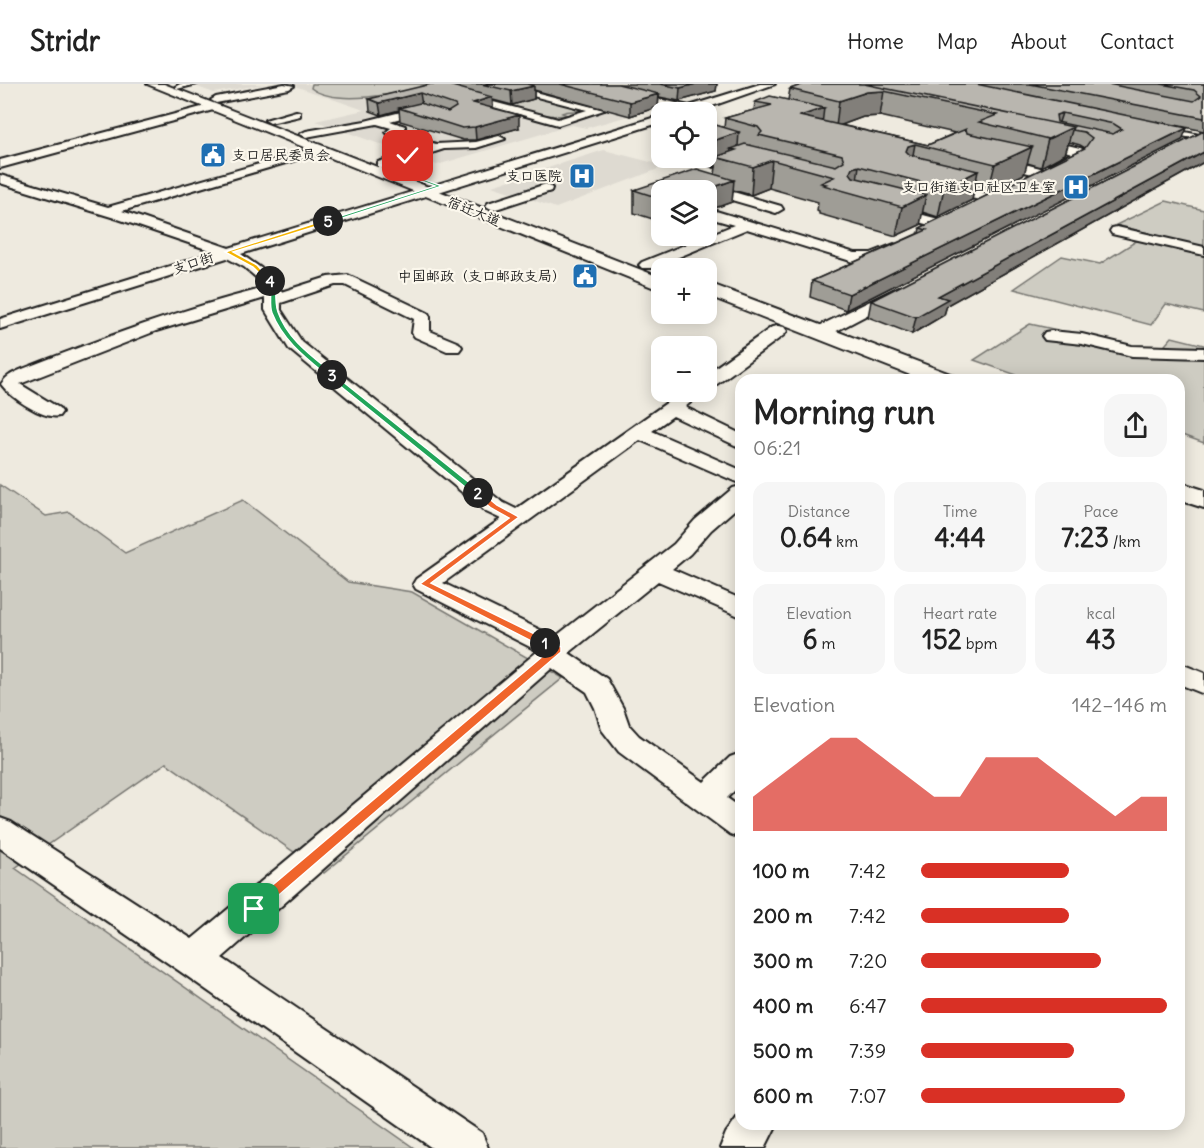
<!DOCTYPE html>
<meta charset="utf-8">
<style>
:root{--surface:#fff;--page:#f6f6f6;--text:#222;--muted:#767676;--line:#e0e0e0;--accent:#d93025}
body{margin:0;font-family:Delius,"LXGW WenKai TC",sans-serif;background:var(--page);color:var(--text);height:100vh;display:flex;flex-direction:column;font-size:22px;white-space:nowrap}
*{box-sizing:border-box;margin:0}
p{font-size:20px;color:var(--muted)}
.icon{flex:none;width:33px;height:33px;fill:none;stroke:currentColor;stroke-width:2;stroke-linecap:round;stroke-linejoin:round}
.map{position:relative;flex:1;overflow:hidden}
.side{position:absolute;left:735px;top:290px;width:450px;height:756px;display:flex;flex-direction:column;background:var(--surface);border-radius:18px;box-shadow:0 3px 15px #0003}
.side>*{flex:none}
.buttons{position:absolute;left:651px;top:18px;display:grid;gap:12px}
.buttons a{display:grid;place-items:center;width:66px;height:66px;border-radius:12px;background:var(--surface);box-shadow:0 3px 15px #0003;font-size:30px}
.pin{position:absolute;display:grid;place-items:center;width:51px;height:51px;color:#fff;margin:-26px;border-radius:12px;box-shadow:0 3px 9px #0006}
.km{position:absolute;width:30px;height:30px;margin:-15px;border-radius:50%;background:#222;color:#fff;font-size:16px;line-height:30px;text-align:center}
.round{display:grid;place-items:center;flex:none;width:63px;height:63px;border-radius:18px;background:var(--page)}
.summary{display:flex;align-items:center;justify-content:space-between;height:102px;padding:0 18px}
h1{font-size:33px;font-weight:700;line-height:45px}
.metrics{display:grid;grid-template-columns:repeat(3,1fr);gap:9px;height:102px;padding:6px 18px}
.metrics div{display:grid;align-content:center;border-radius:15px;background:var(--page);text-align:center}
.metrics b{font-size:26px;font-weight:700}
.metrics small{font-size:16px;font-weight:400}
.metrics p{font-size:16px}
.chart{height:168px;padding:12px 18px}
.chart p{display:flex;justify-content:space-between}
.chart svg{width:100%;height:108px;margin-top:6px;fill:var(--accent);opacity:.7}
ul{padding:0 18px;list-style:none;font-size:20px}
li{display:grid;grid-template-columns:96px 72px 1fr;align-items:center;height:45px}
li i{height:15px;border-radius:8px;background:var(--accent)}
header{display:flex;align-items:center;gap:36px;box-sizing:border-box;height:84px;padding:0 30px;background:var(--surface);border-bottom:2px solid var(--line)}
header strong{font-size:28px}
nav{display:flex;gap:33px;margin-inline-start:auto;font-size:21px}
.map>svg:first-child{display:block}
.built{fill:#dedad1}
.green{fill:#ceccc2;stroke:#75746f;stroke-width:1.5}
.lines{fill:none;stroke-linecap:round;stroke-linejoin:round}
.minor-casing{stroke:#1c1c1c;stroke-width:4}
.major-casing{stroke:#1c1c1c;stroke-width:4}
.minor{fill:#fbf7ec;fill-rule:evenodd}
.major{fill:#fbf7ec;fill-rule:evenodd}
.wall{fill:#9f9d96;stroke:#1c1c1c;stroke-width:1.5;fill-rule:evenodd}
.shaded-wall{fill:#827f7a;stroke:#1c1c1c;stroke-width:1.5}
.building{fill:#b9b6af;stroke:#1c1c1c;stroke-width:1.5;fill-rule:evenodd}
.split-1{fill:#f0652b;stroke:#fff;stroke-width:1.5}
.split-2{fill:#f0652b;stroke:#fff;stroke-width:1.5}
.split-3{fill:#22a559;stroke:#fff;stroke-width:1.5}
.split-4{fill:#22a559;stroke:#fff;stroke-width:1.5}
.split-5{fill:#f5b400;stroke:#fff;stroke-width:1.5}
.split-6{fill:#22a559;stroke:#fff;stroke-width:1.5}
.split-7{fill:#f5b400;stroke:#fff;stroke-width:1.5}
.labels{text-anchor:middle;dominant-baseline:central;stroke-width:4.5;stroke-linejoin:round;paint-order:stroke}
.far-poi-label{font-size:14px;fill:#1c1c1c;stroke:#fbf7ec;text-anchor:end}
.far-street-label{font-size:14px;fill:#1c1c1c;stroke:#fbf7ec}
</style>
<header>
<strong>Stridr</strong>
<nav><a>Home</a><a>Map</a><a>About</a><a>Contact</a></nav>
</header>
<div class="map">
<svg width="1204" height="1064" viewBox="0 0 1204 1064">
<rect width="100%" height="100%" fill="#eeeadf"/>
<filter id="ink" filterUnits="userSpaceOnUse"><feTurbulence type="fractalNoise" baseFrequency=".0167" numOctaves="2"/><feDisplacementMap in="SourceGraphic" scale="12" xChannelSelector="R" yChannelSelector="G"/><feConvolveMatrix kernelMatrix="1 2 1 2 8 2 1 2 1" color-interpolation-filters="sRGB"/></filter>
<g filter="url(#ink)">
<path class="built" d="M189,0H266L214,9Z
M289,0H686L717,7L586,44L572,41L437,81L316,37L364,26Z
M604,66L666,82L556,124L492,102Z"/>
<path class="green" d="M312,0H445C414,6 337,25 311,4Z
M531,12L580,23L584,26C576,28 569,26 562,29L567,31C551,34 516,26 502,18Z
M1166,117L1204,126V229L1166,220L1151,241L1014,205L1062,172L1100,180L1149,149L1116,141Z
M1030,240L1159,268L1172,253L1204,261V359L1179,350V296L1028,295L974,276Z
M0,401L46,432L69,428L125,469L243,416L348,498L412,508L563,594L324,789L166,679L15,784L414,1064H0Z"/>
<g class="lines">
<g class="minor-casing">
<path id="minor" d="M180,0H197L177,5L175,3Z
M284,0L294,2L289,5L216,19L211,16L216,13Z
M487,0H504L604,26L558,41L454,12L459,9L558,35L587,26Z
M577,0H594L689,22L760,0H775L695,28H676L677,26Z
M213,20L217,21V25L0,84V76Z
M421,23L436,30L431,33L420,29L390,37L405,42V46L399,49L436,60L476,58L499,52L505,55L476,64L444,65L382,85L378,84V78L424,64L390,53L386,48L391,44L377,40L306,53L300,50L306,47L365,37Z
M296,27L300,28V32L270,39L265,36Z
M662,31V38L241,170L279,197L281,208L328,193L348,191L428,229L430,233V247L459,259L462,263L459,267H447L415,253L412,249L414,235L345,201H335L281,219V226L302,258L502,418L516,425L682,308H703L685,323L741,350V364L673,332L652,347L741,386V400L640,356L443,499L555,553L674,460L695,436L733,404L741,402V420L711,446L690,470L672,485L741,515V533L658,497L569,569L607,595L623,624L629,641L639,652L704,698L730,673L741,669V700L727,714L741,724V754L730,750L619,668L602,646L595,624L587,608L552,584L222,874L482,1049L488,1064H432L181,888L0,764V734L11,738L192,855L538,567L416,505L413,500L416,495L501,435L486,428L289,265L265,226V214L156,247L20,300L59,324L62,328L59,332C43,336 10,313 1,300C7,291 15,288 25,284C104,254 183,224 265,204V201L244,183L227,174L0,245V235L215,168L118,135L0,99V91L108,123L315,64H323V68L122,127L229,164Z
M1152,41L1204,52V56L1148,46L1146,44Z
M1034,53L1084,65L1086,67C1079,77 1061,89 1049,87V81L1072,69L1030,58L1028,56Z
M993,72L1048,86L1050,89L1044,93L989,79V73Z
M699,98L781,122L783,125L776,129L694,105L693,102L694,99Z
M941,98L996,112L998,115L991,119L936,105L935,102Z
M546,100L552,104L551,107L493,126L486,122L488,119Z
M889,122L946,137L948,140L941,144L884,129L882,126Z
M706,124L855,169H871L894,160L901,164L879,176L854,178L747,145L652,184H642L639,181L642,178L734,141L706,133Z
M1117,143L1204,163V171L1112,150L1110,147L1112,144Z
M899,203L905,205L907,208L905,211L827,252H815L812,248L815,244Z
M778,242L784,243L787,247L784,251L713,303L706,304V290L772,243Z
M1051,247L1082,250L1132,262L1204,264V274L1132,272L1082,260L1045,256L1042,252L1045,248Z
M1179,579L1204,589V610L1179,600Z
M741,1028V1040H777L765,1064H720L726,1049Z"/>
</g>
<g class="major-casing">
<path id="major" d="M147,0H164L662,194V207Z
M706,198L953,291L956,296H923L706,211Z
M1179,398L1204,406V424L1179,416Z"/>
</g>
<use href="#minor" class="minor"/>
<use href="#major" class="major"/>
</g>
<path class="wall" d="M454,0H717L716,7L679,17L659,13L658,23L630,32L534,6V15L512,21L493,16V24L519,44L476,56H463L400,37L399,26L381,31L370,27L369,15L455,3Z
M804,0H1204V47L1156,37L1182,56L846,226L810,213L812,197L919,149L920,144L1085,64L1080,61L1069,58L1065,70L1041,83L1027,79L1024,90L988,108L974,104L972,116L938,133L922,128L920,141L896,152L819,130V128L817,127L818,118L769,104L751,111L733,106L732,118L715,124L706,123V106H662V138L634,129V106L715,90L716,83L714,84L678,74H706V38L724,44L725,34L754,26L755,18L788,16L790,5ZM880,32L955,49L928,61L841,41L863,33Z
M1204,47V78L947,221L944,231L912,250L868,233L871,217Z"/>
<path class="shaded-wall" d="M696,0H717L716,7L679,17L680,4Z
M534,2V15L512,21L511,7Z
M884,7L880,32L863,33L836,43L839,17L867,8Z
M420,9L422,21L399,24V26L381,31L379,19Z
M659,10L658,23L630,32V18Z
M492,13L493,25L473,19Z
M824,24L821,49L800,32Z
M1062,29L1058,41L1054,42L1056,31Z
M519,31V44L476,56L475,43Z
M1073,43L1065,70L1041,83L1048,55Z
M1187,44L1182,56L846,226L849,210Z
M739,48L737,76L736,66L731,65L730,77L716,73V83L714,84L716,56Z
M915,60L910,87L903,89L901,94L906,67L908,62Z
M1032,63L1024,90L988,108L995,80Z
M1204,68V78L947,221L944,231L912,250L916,233L938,212Z
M772,76L769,104L751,111L753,83Z
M859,82L855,110L850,89L852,84Z
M978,87L972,116L938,133L944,104Z
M734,96L732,118L715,124L717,102Z
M926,111L920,141L896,152L902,123Z"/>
<path class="building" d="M431,0H445L492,13L473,19L519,31L475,43L462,44L399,24L420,19L448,28L456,23L455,21L420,9L379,19L369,15Z
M481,0H527L534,2L511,7Z
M560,0H618L659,10L630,18Z
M660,0H696L680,4Z
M804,0H864L1073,43L1048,55L979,38L997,31L884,7L867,8L839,17L790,5Z
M864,0H976L1187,44L849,210L812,197L927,146L920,144L1085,64L1092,54L1084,48L1072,46L1073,43ZM1062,29L1114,40L1122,45L1113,50L1057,38L1056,31Z
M1030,0H1108L1194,17L1201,12L1194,6L1161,0H1204V34Z
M770,12L824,24L800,32L928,61L966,45L967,49L1032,63L995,80L915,60L908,62L906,67L910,71L978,87L944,104L859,82L852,84L850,89L853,93L926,111L902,123L823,101L826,100L821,99L834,93L772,76L753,83L716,73L736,66L731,65L745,60L836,82L844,77L842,71L759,51L762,48L758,43L725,34L772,21L755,18Z
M706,38L739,48L716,56L706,53Z
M1204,47V68L938,212L948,215L916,233L871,217Z
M697,85L734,96L717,102L706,100L705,106H662V115L634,106Z"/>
</g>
<path class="split-1" d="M545,556L561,563V568L258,829H249L247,825L249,821L550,566L540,559Z"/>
<path class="split-2" d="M475,408H481L497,421L519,433L431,499L549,557V562H541L420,500L509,434L491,424L475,411Z"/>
<path class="split-3" d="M332,289L481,408V411H475L329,293Z"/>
<path class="split-4" d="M270,195L276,200C276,209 275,220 278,228C288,256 312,272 334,290V293H329C306,274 283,257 272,229C268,219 274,205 267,197Z"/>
<path class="split-5" d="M328,135L330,138L233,168L257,181L272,198H268L253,183L225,168Z"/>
<path class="split-6" d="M406,89L442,102L330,138L325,137L435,102L406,91Z"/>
<path class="split-7" d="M407,71L410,72L387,81L409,89V91L380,81Z"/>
<defs>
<g id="civic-square" transform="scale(1.35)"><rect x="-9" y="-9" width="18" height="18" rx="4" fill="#1f6fb2" stroke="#fbf7ec"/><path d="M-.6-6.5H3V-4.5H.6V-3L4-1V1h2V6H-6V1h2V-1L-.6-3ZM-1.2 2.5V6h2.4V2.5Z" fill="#fff"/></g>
<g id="hospital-square" transform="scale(1.35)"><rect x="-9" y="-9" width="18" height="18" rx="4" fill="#1f6fb2" stroke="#fbf7ec"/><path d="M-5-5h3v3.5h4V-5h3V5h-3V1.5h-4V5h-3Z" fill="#fff"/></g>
</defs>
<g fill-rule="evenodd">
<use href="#civic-square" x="213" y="71"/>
<use href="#hospital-square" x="582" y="92"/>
<use href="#hospital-square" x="1076" y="103"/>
<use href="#civic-square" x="585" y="192"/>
</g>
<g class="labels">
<g class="far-poi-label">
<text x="232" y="71" text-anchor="start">支口居民委员会</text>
<text x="562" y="92">支口医院</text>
<text x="1056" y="103">支口街道支口社区卫生室</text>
<text x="566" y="192">中国邮政（支口邮政支局）</text>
</g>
<g class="far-street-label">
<text transform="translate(474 127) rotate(22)">宿迁大道</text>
<text transform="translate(193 179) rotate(-18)">支口街</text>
</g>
</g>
</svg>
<div class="buttons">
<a><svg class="icon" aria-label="locate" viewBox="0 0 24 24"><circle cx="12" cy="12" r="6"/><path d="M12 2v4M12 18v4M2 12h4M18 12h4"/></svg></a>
<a><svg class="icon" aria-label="layers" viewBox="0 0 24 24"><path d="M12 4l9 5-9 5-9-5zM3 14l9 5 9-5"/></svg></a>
<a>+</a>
<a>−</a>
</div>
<div class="pin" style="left:254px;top:825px;background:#1e9e55"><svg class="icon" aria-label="arrive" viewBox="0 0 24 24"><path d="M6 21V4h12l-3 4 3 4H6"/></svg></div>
<div class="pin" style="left:408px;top:72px;background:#d93025"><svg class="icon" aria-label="check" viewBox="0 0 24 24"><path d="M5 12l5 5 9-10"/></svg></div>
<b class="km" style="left:545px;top:559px">1</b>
<b class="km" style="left:478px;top:409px">2</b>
<b class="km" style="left:332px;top:291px">3</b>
<b class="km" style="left:270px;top:197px">4</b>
<b class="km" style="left:328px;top:137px">5</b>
<section class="side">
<div class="summary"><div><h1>Morning run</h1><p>06:21</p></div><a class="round"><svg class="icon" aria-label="share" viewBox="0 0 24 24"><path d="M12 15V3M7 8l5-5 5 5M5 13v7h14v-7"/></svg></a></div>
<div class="metrics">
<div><p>Distance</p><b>0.64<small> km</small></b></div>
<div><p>Time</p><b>4:44</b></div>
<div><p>Pace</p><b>7:23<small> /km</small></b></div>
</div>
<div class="metrics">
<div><p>Elevation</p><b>6<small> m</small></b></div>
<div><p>Heart rate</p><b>152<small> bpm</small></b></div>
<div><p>kcal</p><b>43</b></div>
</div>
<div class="chart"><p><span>Elevation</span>142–146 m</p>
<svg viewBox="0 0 160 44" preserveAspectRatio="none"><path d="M0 44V30L10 22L20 14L30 6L40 6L50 14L60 22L70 30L80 30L90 14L100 14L110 14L120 22L130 30L140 38L150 30L160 30V44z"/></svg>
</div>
<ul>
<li><b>100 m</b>7:42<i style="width:60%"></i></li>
<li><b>200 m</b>7:42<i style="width:60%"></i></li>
<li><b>300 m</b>7:20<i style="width:73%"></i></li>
<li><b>400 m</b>6:47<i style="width:100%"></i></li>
<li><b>500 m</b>7:39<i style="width:62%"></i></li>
<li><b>600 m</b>7:07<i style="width:83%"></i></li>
</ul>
</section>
</div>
